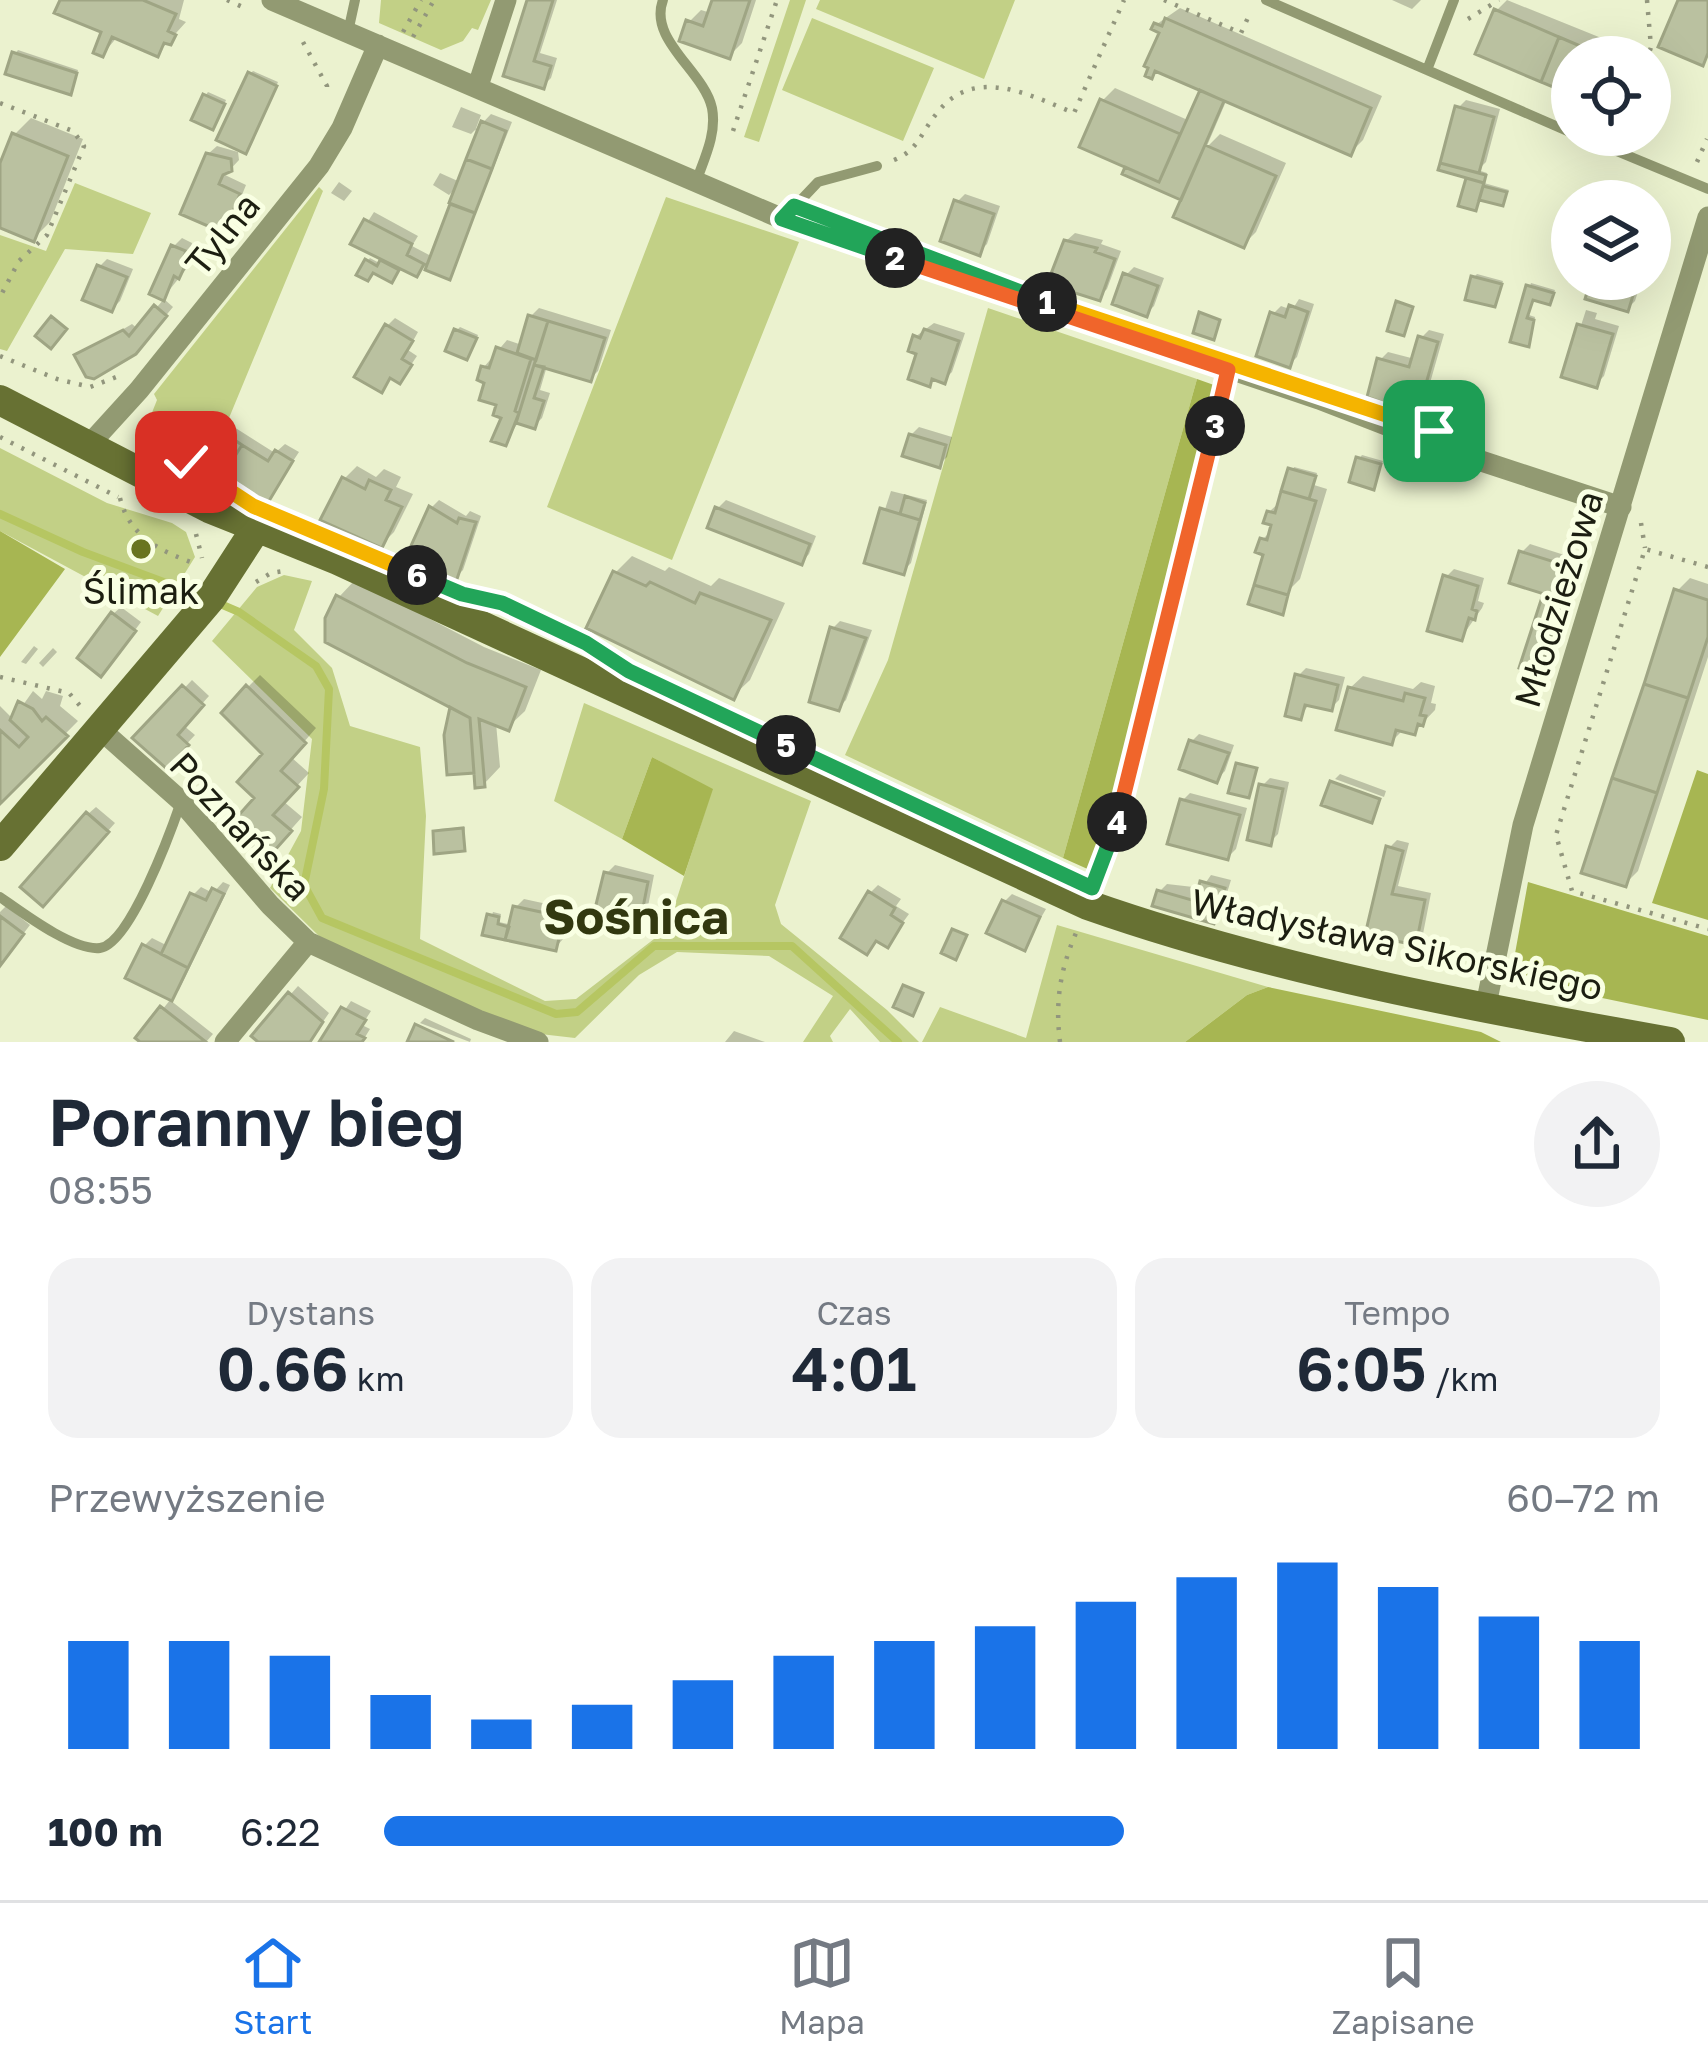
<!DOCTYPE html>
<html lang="pl">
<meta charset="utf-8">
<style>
:root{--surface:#fff;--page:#f2f2f3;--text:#1f2937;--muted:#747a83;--line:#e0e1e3;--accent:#1a73e8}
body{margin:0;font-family:"Golos Text",sans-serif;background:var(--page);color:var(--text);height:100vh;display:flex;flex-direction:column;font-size:45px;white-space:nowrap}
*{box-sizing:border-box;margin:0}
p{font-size:39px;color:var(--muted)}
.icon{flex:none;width:66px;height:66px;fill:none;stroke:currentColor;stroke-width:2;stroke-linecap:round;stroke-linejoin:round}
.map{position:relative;height:1042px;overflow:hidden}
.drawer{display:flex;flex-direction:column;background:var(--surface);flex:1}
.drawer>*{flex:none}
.tools{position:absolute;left:1551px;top:36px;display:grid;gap:24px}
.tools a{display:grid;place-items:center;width:120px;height:120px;border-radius:50%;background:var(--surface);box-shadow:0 12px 48px #0002;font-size:60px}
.pin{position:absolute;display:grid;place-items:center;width:102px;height:102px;color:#fff;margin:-51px;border-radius:24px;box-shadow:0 6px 18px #0006}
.km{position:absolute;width:60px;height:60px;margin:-30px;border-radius:50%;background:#222;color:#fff;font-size:33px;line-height:60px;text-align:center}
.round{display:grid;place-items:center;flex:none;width:126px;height:126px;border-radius:63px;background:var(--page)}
.headline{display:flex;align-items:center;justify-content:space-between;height:204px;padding:0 48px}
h1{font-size:66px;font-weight:600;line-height:90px}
.stats{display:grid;grid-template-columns:repeat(3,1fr);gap:18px;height:204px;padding:12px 48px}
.stats div{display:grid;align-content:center;border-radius:30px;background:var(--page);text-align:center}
.stats b{font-size:60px;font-weight:600}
.stats small{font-size:33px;font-weight:400}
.stats p{font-size:33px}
.chart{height:336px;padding:24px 48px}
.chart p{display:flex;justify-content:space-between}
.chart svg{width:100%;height:216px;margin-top:12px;stroke:var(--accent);stroke-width:6}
ul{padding:0 48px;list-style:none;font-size:39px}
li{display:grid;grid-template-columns:192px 144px 1fr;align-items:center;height:90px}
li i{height:30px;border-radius:15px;background:var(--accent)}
.menu{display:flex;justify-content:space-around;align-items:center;height:168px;border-top:3px solid var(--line);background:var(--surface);font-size:33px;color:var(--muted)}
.menu a{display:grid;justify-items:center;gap:6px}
.menu .selected{color:var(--accent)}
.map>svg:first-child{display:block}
.green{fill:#c2d086}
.forest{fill:#a7b652}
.shadow{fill:#0003}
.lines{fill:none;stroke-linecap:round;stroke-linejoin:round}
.stream{stroke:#b6c662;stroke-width:8}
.building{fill:#bac1a0;stroke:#9fa584;stroke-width:3}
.path{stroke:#92967d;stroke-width:4.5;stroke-dasharray:3 9;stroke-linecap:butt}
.lane{stroke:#929a72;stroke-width:10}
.street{stroke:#929a72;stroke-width:21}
.secondary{stroke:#677133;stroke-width:30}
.split-1-casing{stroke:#fff;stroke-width:24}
.split-2-casing{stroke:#fff;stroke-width:24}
.split-3-casing{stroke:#fff;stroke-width:24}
.split-4-casing{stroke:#fff;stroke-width:24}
.split-5-casing{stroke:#fff;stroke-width:24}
.split-6-casing{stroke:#fff;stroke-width:24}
.split-7-casing{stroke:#fff;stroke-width:24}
.split-1{stroke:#f5b400;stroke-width:15}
.split-2{stroke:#22a559;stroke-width:15}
.split-3{stroke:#f0652b;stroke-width:15}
.split-4{stroke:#f0652b;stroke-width:15}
.split-5{stroke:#22a559;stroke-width:15}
.split-6{stroke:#22a559;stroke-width:15}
.split-7{stroke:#f5b400;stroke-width:15}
.poi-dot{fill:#69741f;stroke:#f9ffe3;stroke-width:4.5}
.labels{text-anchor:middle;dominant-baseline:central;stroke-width:10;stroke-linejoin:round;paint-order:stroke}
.street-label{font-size:36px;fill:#1c1e11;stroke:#f9ffe3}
.poi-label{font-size:36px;fill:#1c1e11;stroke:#f9ffe3}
.district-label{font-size:48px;font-weight:bold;fill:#323810;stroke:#f9ffe3}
</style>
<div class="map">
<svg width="1708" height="1042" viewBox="0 0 1708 1042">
<rect width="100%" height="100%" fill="#ebf2cf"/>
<path class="green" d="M381,0H491L478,30L472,28L463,41L441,50L379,23Z
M790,0H806L759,142L744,137Z
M820,0H1015L984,79L816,9Z
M812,18L934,68L903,141L782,90Z
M75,183L151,213L133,254L65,249L7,351L0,349V235L46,251Z
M319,187L323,191L229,418L192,464L149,420L157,400L154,394Z
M666,197L799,242L672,560L547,507Z
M988,308L1197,379L1063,858L845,755L888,660Z
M0,448L107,503L172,523L186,532L195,557L158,616L0,531Z
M284,575L312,581L294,630L332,668L350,726L420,747L426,816L420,939L545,1001L576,999L667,929L712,790L652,757L622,839L554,801L584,703L811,801L775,905L781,924L887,1010L919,1042H880L850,1009L830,1036L833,1042H803L833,996L769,956L677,952L639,975L575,1038L523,1032L320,937L270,888L301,831L312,739L212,641L257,587Z
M1057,925L1268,987L1247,995L1185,1042H922L940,1007L1026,1038Z"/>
<path class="forest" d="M1197,379L1228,390L1092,871L1063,858Z
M0,531L65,569L0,657Z
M652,757L713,789L684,876L622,839Z
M1697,770L1708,774V920L1652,903Z
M1528,882L1708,936V1020L1530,983L1514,959Z
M1268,987L1481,1032L1501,1042H1185L1247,995Z"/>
<path class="shadow" d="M63,0H184L179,19L186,22L158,53L118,36L103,54L105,31Z
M531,0H557L540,53L557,58L551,78L543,86L506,74Z
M715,0H756L742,43L729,56L689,22L701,10L711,13Z
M1392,0H1421L1412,9Z
M1507,0L1636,52L1634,57H1572V92L1496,11Z
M1180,8L1382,96L1363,140L1350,153L1227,99L1206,148L1220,134L1286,163L1256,232L1244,244L1189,187L1180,196L1128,169L1102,101L1115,88L1190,121L1204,89L1157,69L1151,75L1163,31L1157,24Z
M18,50L78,70L73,88L70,91L15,54Z
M253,71L278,82L248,147L250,74Z
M208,92L226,100L216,123L205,96Z
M1466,100L1500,109L1486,162L1478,170L1487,173L1484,183L1509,190L1502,203L1480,197L1475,208L1462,204L1470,176L1441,168L1458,108Z
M461,107L481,115L475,131L491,114L512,122L450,276L452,206L460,184L449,195L433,185L440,173L460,182L483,122L471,134L452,127Z
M31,118L83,139L50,222L34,238L0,225V171L14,135Z
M217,146L238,152L239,160L225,175L246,185L231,222L223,230L208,154Z
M339,182L352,191L344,201L331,193Z
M965,194L1000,206L987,244L979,252L957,202Z
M374,212L418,236L412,246L433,257L416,274L400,266L394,276L367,261L370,258L381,264L386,259L354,243Z
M1075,233L1103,240L1101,244L1121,251L1107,289L1099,297L1066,241Z
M182,238L192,243L187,268L163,298L174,246Z
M107,259L133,269L120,301L112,309L99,267Z
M1134,267L1164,278L1154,306L1146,314L1126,275Z
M1477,274L1503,281L1494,304L1474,277Z
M1594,279H1642L1635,301L1627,309Z
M1531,283L1555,290L1550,302L1534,297L1529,315L1535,317L1529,344L1513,340Z
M164,299L173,307L144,342L78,356L132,324L138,329Z
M1299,299L1314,304L1297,357L1289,365L1273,314L1281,306L1292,310Z
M539,308L611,330L598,371L590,379L547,366L540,390L550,393L542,418L534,426L519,421L505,443V416L484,367L507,340L522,345L531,316Z
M1586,310L1597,313L1595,319L1619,326L1604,376L1596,384L1565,375Z
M395,318L418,332L408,350L417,356L400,381L392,376L381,389L387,326Z
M934,323L965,333L952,372L944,380L935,377L929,383L915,337Z
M460,327L478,335L470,354L457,330Z
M1429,330L1444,334L1424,404L1416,412L1380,360L1388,352L1415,359L1421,338Z
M234,427L275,453L285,444L299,452L266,502L202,461Z
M919,427L952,437L947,457L939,465L911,435Z
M1362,455L1383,461L1373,487L1359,459Z
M357,466L376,477L384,469L401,477L396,487L413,494L394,532L381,545L344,479Z
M1294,467L1317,473L1314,485L1327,489L1300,579L1290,589L1282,612L1263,539L1273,529L1269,512L1282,500Z
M891,491L927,500L911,563L903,571L868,561Z
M439,500L466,516L470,511L481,516L463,570L455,578L431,508Z
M726,500L816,536L809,554L802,562L718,508Z
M1530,544L1580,560L1546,663L1538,671L1523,666L1547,592L1522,552Z
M632,556L665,571L669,567L711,586L719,578L785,603L750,680L733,696L615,573Z
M1454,569L1484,578L1478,601L1484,603L1482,608L1461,638L1446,577Z
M1690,578L1708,584V657L1638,871L1625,884L1677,591Z
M355,580L484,647L541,670L525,711L508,727L496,723L500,767L484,784L454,706L339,597Z
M121,607L141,622L109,665L113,614Z
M840,621L872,630L846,700L838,708L832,629Z
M34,646L38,649L26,664L21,662Z
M53,648L57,652L43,667L39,663Z
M1306,668L1345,677L1339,700L1331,708L1310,703L1300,717L1298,676Z
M260,675L316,728L291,757L309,773L283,801L302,817L279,843L258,798L266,753L248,687Z
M1363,676L1413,689L1421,682L1435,686L1431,703L1436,704L1435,710L1414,732L1404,729L1391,742L1350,688Z
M192,680L209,696L183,725L195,735L167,765L137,738Z
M33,691L42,699L46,691L63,696L60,706L78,721L0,800V706L13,719Z
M1199,734L1234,745L1225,771L1217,779L1191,742Z
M1340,774L1386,791L1384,797L1335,779Z
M1270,778L1289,782L1278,834L1270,842L1262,786Z
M1190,793L1247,808L1236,849L1228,857L1182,801Z
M96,807L115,823L51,895L88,814Z
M465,827L463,848L436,832L439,829Z
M1397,840L1409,843L1398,886L1431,893L1423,934L1415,942L1368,932L1389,848Z
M615,865L654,875L646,917L638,925L625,922L619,929L607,873Z
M1211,875L1231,880L1221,912L1213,920L1159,892L1167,884L1202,888Z
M223,882L230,885L179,990L171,997L144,946L152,938L168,946L193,895L201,887L213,893Z
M878,885L901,899L896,906L909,914L887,944L870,893Z
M1012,894L1046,909L1024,947L1004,902Z
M524,899L570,909L563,939L555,948L486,933L493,912L501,914L499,922L512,925L516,907Z
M6,906L30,925L0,964V912Z
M298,986L329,1013L309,1042H262L255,1035Z
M170,1000L213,1034L206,1042H145L140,1038Z
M351,1001L371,1011L362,1025L370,1029L362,1042H323Z
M425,1018L471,1039L470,1042L420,1023Z
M734,1031L765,1042H725Z"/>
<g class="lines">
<path class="stream" d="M0,514L83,552L204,597
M218,603L239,612L316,666L329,689L324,789L304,885L322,918L556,1014L577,1012L654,946H792L898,1042"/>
</g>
<path class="building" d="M60,0H143L176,14L168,31L176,35L171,45L164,43L158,57L112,37L103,57L93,53L101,32L54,13Z
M527,0H553L534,61L551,66L544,89L503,76Z
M712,0H750L730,59L679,41L686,20L703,26Z
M1678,0H1708V53L1703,66L1658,47Z
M1494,9L1559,37L1541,82L1475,54Z
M1165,18L1371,108L1351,156L1155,71L1152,79L1145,76L1148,68L1144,66L1159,33L1151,29L1154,23L1162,26Z
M1559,37L1606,57H1572V95L1541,82Z
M12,52L77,73L71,95L5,74Z
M248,72L277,86L246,154L216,140Z
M1200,90L1224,101L1181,200L1122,174L1125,167L1159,182Z
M203,94L225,104L213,130L191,120Z
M1100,99L1180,134L1159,182L1079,147Z
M1455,106L1494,117L1479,173L1440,163Z
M481,121L506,131L492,169L466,159Z
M12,133L68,156L34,242L0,228V163Z
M1205,145L1276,176L1244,248L1173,217Z
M206,153L231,159L232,171L223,175L219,184L240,194L224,233L180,214Z
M466,159L492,169L475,213L449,203Z
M1440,163L1486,175L1484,183L1438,170Z
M1466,178L1484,183L1476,211L1458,206Z
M1483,186L1507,192L1503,206L1479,200Z
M954,200L994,214L980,256L940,241Z
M450,204L475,213L450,280L425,270Z
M364,219L412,244L407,255L424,264L417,277L350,244Z
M1064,240L1097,248L1095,252L1115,259L1100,301L1047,284Z
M171,245L186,251L181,264L185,266L179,279L174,276L164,301L149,294Z
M365,259L377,266L380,260L399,270L392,283L373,273L368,281L356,275Z
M97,265L127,277L112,312L82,300Z
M1123,273L1158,286L1147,317L1112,304Z
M1471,276L1502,284L1495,307L1465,300Z
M1591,279H1638L1628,312L1585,299Z
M1526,285L1554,293L1550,305L1533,300L1527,318L1534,320L1529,347L1510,342Z
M1396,301L1413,307L1404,336L1387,331Z
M154,305L167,316L136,354L94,379L86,377L74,355L123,330L129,336Z
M1289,305L1308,312L1290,368L1256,356L1270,312L1285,317Z
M1199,312L1220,320L1214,340L1193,333Z
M528,315L548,321L536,360L517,353Z
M51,316L67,329L51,349L35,336Z
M548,321L605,338L591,382L534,365Z
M385,324L413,341L402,359L412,365L400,384L390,378L382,393L354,377Z
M1577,324L1613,334L1597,388L1561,377Z
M454,329L477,338L467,360L445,351Z
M924,329L959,341L945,384L932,379L930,387L908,379L916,354L908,351L913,335L920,338Z
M1418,336L1438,342L1417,415L1367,397L1377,358L1409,367Z
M496,347L531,359L515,411L519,413L506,446L491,441L501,418L493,415L496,405L479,400L484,383L477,380L481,366L489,368Z
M534,365L544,367L534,398L544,401L535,429L516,423Z
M224,433L242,445L221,478L198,462Z
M909,434L946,445L940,468L902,456Z
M242,445L268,461L275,450L293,461L266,506L221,478Z
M1356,457L1381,464L1374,490L1349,482Z
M1288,468L1316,476L1309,499L1281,491Z
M342,477L365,489L369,480L391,490L386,500L402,507L382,548L320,520Z
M1281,491L1316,501L1288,595L1254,585L1263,555L1255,552L1260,538L1267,540L1271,525L1263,523L1267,511L1275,513Z
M905,496L925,503L920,520L900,514Z
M429,506L457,523L459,518L476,522L456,582L405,559Z
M715,507L810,544L802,565L707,528Z
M880,508L920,520L904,575L864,563Z
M1519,551L1574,568L1563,600L1509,583Z
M613,571L646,586L650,582L695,603L700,593L771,620L734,700L586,628Z
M1443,575L1478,586L1472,609L1477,611L1475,620L1469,618L1462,641L1427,631Z
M1254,585L1288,595L1283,615L1248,604Z
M1674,589L1708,600V637L1688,698L1644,684Z
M1543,594L1563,600L1539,674L1519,668Z
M336,595L467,663L526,687L509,731L479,719L485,787L475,788L470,718L325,642V618Z
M111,612L136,631L101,677L77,658Z
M830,627L866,638L839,711L809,702Z
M1295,674L1338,685L1332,711L1305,705L1301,720L1285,716Z
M1644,684L1688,698L1657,793L1612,778Z
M182,685L204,705L178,735L189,745L167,769L132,738Z
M246,685L306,743L281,771L299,787L273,815L292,831L267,859L229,826L254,798L237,782L262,754L221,713Z
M1348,687L1403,701L1405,693L1425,698L1420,715L1426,716L1423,726L1418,724L1415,735L1396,730L1392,745L1336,730Z
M18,701L33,709L42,721L46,717L68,736L0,804V730L19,747L28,737L10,720Z
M450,707L470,718L474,773L447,775L444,735Z
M1189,740L1229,753L1217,783L1179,769Z
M1236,763L1257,768L1249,798L1228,793Z
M1612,778L1657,793L1626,887L1581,873Z
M1330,781L1380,799L1372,823L1321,805Z
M1259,784L1283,789L1271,846L1247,840Z
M1180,799L1240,815L1228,860L1167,844Z
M86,812L109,832L43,907L20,887Z
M463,828L465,851L434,854L433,831Z
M1386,846L1403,851L1392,894L1425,900L1416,945L1365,935Z
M604,872L648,882L639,928L622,924L620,932L591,925Z
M1200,881L1225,888L1214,924L1152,906L1157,890L1195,901Z
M212,888L224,894L188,968L161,954L190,893L206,900Z
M868,891L895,908L891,915L903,923L888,948L876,941L867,955L840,938Z
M1002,900L1040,917L1025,951L986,933Z
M513,906L564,917L556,951L505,940Z
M487,914L499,917L498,924L509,927L505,940L482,935Z
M0,916L24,934L0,966Z
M952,929L967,935L956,960L941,953Z
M142,944L188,968L172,1001L125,978Z
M903,985L923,993L913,1016L893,1007Z
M288,992L323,1022L310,1042H258L251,1036Z
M160,1006L206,1042H140L135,1038Z
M341,1007L366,1020L357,1034L365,1038L362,1042H319Z
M415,1024L454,1042H407Z"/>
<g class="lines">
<path class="path" d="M227,0L247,9
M1164,0L1241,33L1251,11
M1647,0L1651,47L1648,57
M1468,19L1499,0
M403,32L421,0
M413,37L434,0
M303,42L327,86V96
M0,103L73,131L84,146L47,235L19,261L0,297
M733,131L777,0
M894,160C919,150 921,132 937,113C974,65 1030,95 1074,113L1124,0
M1697,162L1707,139
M0,356L57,379L90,387L119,376
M145,422L188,463
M0,437L118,497
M120,498C130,538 161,551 196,564
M1641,523L1645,548
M196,534L202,558
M1708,567L1645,549L1556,835L1572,891L1708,929
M256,582L271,573L284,571
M0,677L69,693L82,708
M1097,877L1113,842L1224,389
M1060,1042C1055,1002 1060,970 1076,933"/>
<path class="lane" d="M663,0C648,40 704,71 712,108C717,134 704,159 696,182
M1266,0L1572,133
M348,32L355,0
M1427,70L1454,0
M1578,135L1708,189
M784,218L818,182L877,166
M0,897C23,913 73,951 100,948C130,944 171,831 181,802"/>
<path class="street" d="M272,0L783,219L1319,399L1466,456L1621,507
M478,86L506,0
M88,446L139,390L319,166L342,128L378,45
M101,730L181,801L270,905L308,942L478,1020L538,1042
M1486,1005L1523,825L1708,217
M225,1042L308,942"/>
<path class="secondary" d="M0,400L209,508L338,560L1088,905C1276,971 1474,1007 1670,1042
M0,846L211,598L257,527"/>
</g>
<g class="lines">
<g class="split-1-casing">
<path id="split-1" d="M1047,302L1434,431"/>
</g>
<g class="split-2-casing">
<path id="split-2" d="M895,258L782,219L794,206L1047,302"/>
</g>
<g class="split-3-casing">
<path id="split-3" d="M895,258L1228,370L1215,426"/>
</g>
<g class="split-4-casing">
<path id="split-4" d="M1117,822L1215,426"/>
</g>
<g class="split-5-casing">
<path id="split-5" d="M786,745L1092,888L1117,822"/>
</g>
<g class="split-6-casing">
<path id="split-6" d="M417,575L462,594L502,603L586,643L629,671L786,745"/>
</g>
<g class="split-7-casing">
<path id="split-7" d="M186,462L253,506L417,575"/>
</g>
<use href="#split-1" class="split-1"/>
<use href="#split-2" class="split-2"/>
<use href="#split-3" class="split-3"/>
<use href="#split-4" class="split-4"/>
<use href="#split-5" class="split-5"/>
<use href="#split-6" class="split-6"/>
<use href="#split-7" class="split-7"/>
</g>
<circle class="poi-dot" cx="141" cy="549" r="12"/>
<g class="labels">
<g class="street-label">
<text transform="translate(222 234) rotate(-51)">Tylna</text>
<text transform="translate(1558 599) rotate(-73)">Młodzieżowa</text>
<text transform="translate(241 826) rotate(47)">Poznańska</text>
<text transform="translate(1397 944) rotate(12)">Władysława Sikorskiego</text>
</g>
<g class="poi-label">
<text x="141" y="590">Ślimak</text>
</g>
<g class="district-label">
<text x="636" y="916">Sośnica</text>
</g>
</g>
</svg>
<div class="tools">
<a><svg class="icon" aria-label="locate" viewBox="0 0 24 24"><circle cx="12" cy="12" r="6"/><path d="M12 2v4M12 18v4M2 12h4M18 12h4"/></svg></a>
<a><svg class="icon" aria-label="layers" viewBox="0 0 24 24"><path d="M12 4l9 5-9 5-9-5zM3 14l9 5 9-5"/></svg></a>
</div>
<div class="pin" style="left:1434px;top:431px;background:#1e9e55"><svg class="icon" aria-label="arrive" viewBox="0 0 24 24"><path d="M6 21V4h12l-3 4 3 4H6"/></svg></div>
<div class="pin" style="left:186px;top:462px;background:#d93025"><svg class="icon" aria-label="check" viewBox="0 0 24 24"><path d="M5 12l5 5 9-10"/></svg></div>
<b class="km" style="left:1047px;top:302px">1</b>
<b class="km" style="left:895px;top:258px">2</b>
<b class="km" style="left:1215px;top:426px">3</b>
<b class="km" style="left:1117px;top:822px">4</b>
<b class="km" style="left:786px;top:745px">5</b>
<b class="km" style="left:417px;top:575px">6</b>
</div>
<section class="drawer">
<div class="headline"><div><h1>Poranny bieg</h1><p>08:55</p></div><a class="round"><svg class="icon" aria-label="share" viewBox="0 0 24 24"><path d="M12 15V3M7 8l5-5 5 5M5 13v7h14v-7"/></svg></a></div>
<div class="stats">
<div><p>Dystans</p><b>0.66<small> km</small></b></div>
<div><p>Czas</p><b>4:01</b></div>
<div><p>Tempo</p><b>6:05<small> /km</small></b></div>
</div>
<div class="chart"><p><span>Przewyższenie</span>60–72 m</p>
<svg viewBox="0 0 160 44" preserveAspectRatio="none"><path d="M5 44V22M15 44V22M25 44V25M35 44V33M45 44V38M55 44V35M65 44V30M75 44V25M85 44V22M95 44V19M105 44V14M115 44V9M125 44V6M135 44V11M145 44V17M155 44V22"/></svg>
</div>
<ul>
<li><b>100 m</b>6:22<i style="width:58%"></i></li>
</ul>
</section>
<nav class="menu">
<a class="selected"><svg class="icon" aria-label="home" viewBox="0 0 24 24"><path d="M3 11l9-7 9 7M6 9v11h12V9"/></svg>Start</a>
<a><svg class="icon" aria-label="map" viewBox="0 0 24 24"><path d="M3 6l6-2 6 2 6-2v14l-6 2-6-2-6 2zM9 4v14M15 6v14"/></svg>Mapa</a>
<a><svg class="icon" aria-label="saved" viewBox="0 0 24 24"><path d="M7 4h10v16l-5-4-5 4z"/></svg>Zapisane</a>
</nav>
